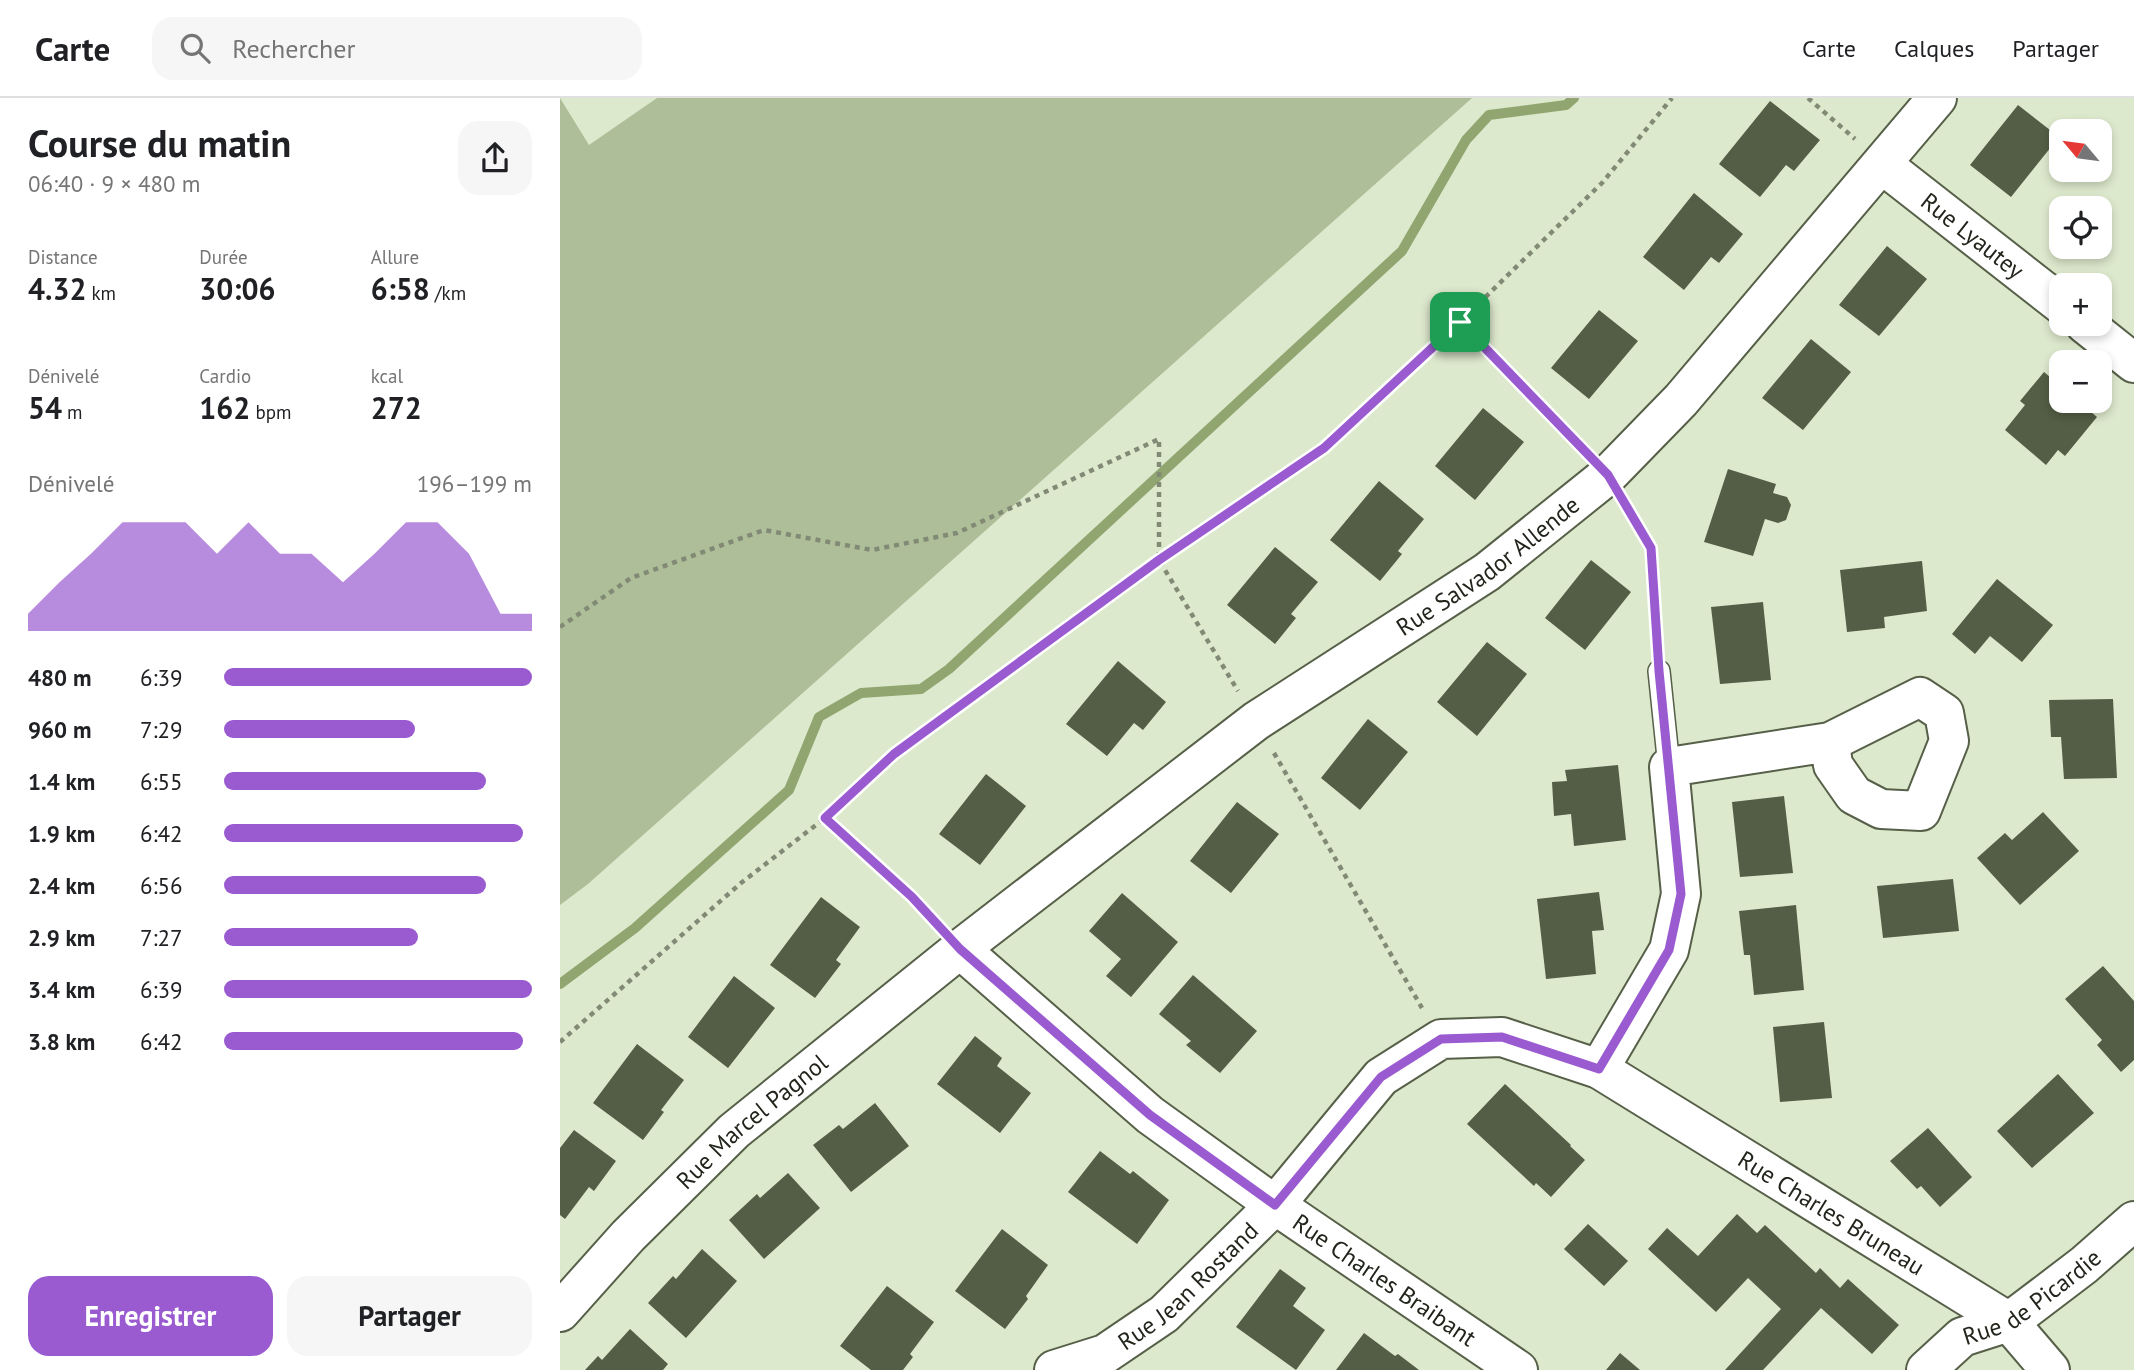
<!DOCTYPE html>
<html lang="fr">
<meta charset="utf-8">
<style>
:root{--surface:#fff;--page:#f6f6f6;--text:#202124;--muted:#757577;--line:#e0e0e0;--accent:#9a5bd1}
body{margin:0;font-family:"PT Sans",sans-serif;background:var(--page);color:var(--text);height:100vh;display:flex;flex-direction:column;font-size:26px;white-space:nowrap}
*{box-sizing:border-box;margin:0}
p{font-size:23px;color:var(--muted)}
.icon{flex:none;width:38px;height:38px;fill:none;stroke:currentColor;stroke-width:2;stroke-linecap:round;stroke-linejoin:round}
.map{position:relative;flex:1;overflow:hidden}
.side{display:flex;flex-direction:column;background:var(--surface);width:560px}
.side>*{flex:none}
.needle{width:46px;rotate:299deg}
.fabs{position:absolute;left:1489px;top:21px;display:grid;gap:14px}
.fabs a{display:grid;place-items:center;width:63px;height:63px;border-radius:14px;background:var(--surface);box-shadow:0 4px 10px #0003;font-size:35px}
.pin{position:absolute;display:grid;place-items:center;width:60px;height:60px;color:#fff;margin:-30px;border-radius:14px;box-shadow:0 4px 10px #0006}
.round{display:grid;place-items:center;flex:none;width:74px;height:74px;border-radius:21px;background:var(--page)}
.headline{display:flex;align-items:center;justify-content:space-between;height:119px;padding:0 28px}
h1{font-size:38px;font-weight:800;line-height:52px}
.stats{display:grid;grid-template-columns:repeat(3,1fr);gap:10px;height:119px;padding:7px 28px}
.stats div{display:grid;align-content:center}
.stats b{font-size:30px;font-weight:800}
.stats small{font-size:19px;font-weight:400}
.stats p{font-size:19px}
.chart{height:196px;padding:14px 28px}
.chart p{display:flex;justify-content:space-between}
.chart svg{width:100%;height:126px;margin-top:7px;fill:var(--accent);opacity:.7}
.button{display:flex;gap:14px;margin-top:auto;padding:14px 28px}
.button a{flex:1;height:80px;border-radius:21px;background:var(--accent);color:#fff;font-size:28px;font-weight:800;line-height:80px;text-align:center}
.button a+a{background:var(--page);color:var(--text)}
ul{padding:0 28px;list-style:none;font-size:23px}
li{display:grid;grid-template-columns:112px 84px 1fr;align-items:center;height:52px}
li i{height:18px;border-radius:9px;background:var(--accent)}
header{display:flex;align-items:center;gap:42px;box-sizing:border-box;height:98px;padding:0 35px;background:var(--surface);border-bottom:2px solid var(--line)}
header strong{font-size:33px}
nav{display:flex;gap:38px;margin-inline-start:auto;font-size:24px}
.search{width:490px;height:63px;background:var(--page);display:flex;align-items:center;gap:18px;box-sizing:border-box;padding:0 24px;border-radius:21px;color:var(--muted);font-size:26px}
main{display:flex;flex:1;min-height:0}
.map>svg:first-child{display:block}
.grass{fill:#aebe98}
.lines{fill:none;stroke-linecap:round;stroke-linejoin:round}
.stream{stroke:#90a570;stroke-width:10}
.building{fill:#545e46}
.service-casing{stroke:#566048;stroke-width:24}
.minor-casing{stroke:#566048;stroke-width:42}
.path{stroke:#828a76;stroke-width:4.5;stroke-dasharray:5 5;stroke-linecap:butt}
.service{stroke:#fff;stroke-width:21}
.minor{stroke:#fff;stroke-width:38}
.route-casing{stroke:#fff;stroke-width:14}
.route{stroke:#9a5bd1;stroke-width:9}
.labels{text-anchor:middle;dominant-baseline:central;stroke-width:7;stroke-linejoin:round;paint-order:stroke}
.street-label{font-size:24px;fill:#21251b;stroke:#eaf6da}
</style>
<header>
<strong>Carte</strong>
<div class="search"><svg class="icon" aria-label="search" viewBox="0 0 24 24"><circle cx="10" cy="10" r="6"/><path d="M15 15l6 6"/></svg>Rechercher</div>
<nav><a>Carte</a><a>Calques</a><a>Partager</a></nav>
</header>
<main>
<section class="side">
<div class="headline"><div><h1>Course du matin</h1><p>06:40 · 9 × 480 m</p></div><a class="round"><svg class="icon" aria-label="share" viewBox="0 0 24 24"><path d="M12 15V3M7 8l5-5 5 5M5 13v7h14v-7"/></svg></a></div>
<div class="stats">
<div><p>Distance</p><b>4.32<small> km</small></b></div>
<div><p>Durée</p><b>30:06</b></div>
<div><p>Allure</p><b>6:58<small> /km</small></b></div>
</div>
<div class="stats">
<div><p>Dénivelé</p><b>54<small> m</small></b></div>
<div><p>Cardio</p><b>162<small> bpm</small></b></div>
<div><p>kcal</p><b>272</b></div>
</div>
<div class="chart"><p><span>Dénivelé</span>196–199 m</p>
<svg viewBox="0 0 160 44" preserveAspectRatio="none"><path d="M0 44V38L10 27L20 17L30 6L40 6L50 6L60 17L70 6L80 17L90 17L100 27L110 17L120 6L130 6L140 17L150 38L160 38V44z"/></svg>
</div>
<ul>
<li><b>480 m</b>6:39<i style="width:100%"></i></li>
<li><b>960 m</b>7:29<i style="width:62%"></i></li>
<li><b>1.4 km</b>6:55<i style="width:85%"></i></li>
<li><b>1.9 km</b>6:42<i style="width:97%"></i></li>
<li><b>2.4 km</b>6:56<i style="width:85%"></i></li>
<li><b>2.9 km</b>7:27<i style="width:63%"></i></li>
<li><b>3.4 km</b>6:39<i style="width:100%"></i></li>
<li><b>3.8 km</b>6:42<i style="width:97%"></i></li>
</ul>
<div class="button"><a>Enregistrer</a><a>Partager</a></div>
</section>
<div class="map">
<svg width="1574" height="1272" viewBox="0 0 1574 1272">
<rect width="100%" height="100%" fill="#dde9cd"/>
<path class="grass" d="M0,0L29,47L97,0H912L28,786L0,807Z"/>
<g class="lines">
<path class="stream" d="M0,886L75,830L229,692L259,619L301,595L361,591L389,571L842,153L906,42L929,17L1006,7L1014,0"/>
</g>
<path class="building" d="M1210,3L1260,42L1234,73L1226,67L1200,99L1159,66Z
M1458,7L1499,39L1451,99L1410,67Z
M1134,95L1183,136L1159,165L1151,159L1124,192L1083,159Z
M1327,148L1367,181L1319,238L1279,207Z
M1039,212L1078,243L1029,301L991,270Z
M1251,241L1291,274L1243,332L1202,300Z
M1484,274L1502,289V303H1518L1537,319L1505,358L1498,352L1486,367L1445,332L1465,307L1460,303Z
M923,310L964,344L915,402L875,368Z
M1168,371L1216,386L1213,395L1227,399L1231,407L1226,422L1218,425L1205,421L1193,458L1144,444Z
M819,383L864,421L838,453L842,456L820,483L770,442Z
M715,449L758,484L731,516L736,520L715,546L667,507Z
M1031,462L1071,494L1025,552L985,520Z
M1362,463L1367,513L1324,519L1325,530L1287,534L1280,472Z
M1437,481L1493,527L1462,564L1430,538L1415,556L1392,536Z
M1203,504L1211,582L1160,586L1151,509Z
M927,544L967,576L917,638L877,604Z
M558,563L606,604L583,632L574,625L547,658L506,626Z
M1553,601L1557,680L1504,681L1501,639H1491L1489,602Z
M808,621L848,654L800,712L761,680Z
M1058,667L1066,742L1014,748L1011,716L994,718L992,684L1007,683L1005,672Z
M426,676L466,708L420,767L379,736Z
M1224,698L1233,775L1180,779L1172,704Z
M677,704L719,736L671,795L630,763Z
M1483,714L1519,753L1460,807L1417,760L1445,735L1452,742Z
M1393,781L1399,833L1323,840L1317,788Z
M1039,794L1044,832L1032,833L1036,876L986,881L977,801Z
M562,795L618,844L571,899L546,878L561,861L529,833Z
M261,799L300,829L276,862L281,866L255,900L210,867Z
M1236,807L1244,892L1194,897L1190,857H1184L1179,813Z
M1543,868L1574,903V962L1561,974L1537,947L1542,942L1505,901Z
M633,877L697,933L660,975L626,947L631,943L599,916Z
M174,878L215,910L168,970L128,939Z
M1264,924L1272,1000L1220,1004L1213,929Z
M415,938L442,960L437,968L471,995L440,1035L377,986Z
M77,946L124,982L101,1012L104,1014L83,1042L33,1005Z
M1498,976L1534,1015L1472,1070L1437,1033Z
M945,986L1011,1047L1010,1048L1025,1062L991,1099L976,1085L974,1088L907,1026Z
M315,1005L349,1048L291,1094L253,1047L279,1027L283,1031Z
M1368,1030L1412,1079L1380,1109L1361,1088L1357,1091L1330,1063Z
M14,1032L56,1063L34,1093L29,1089L5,1121L0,1117V1050Z
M540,1053L570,1076L573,1073L609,1102L577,1146L508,1094Z
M228,1075L260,1110L204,1161L169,1122L197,1096L200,1100Z
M1177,1116L1197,1135L1205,1127L1256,1175L1260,1170L1280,1190L1288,1181L1339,1227L1312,1256L1261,1210L1203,1272H1165L1221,1211L1188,1180L1156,1214L1088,1151L1107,1130L1138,1158Z
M1028,1126L1068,1163L1044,1188L1004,1151Z
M442,1131L488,1167L466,1198L468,1201L445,1231L395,1193Z
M142,1151L177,1183L126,1240L88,1205L113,1178L116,1181Z
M720,1171L746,1190L733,1208L765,1232L736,1272L676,1229Z
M327,1188L374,1224L350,1256L353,1259L343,1272H311L280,1248Z
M70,1231L108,1266L103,1272H25L38,1258L42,1262Z
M804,1235L835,1258L838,1256L859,1272H776Z
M1060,1255L1080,1272H1046Z"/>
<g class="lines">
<g class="service-casing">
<path id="service" d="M1099,573L1109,669"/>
</g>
<g class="minor-casing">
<g id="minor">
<path id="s1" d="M1323,67L1502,207"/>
<path d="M1525,226L1574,265"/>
<path id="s2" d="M400,851L590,1017L715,1107L958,1272"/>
<path d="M1039,971L1109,852L1121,796L1109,669L1270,644L1273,667L1294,697L1321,711L1361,713L1389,643L1384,615L1360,599L1270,644"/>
<path id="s3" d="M0,1214L68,1138L174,1033L400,851L696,623L927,474L1048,377L1121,302L1377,0"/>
<path id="s4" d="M494,1272L545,1256L604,1216L715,1107L821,979L881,941L942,939L1039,971L1449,1224L1490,1272"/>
<path id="s5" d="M1366,1272L1402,1239L1449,1224L1524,1167L1574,1123"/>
</g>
</g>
<path class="path" d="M1248,0L1295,41
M900,224L1022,350
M1067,410L1091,450L1097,545
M0,529L71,480L204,432L312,452L397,435L599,341V462L678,593
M714,655L862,910
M265,720L352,799L374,823
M0,944L181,785L265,720L334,656L599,462L764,350L900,224L1042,85L1112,0"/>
<use href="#service" class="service"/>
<use href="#minor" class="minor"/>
</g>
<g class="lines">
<g class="route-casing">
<path id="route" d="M900,224L1048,377L1091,450L1099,573L1121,796L1109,852L1039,971L942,939L881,941L821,979L715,1107L590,1017L400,851L352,799L265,720L334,656L599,462L764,350Z"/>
</g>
<use href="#route" class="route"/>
</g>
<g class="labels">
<g class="street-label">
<text stroke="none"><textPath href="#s1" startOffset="114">Rue Lyautey</textPath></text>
<text stroke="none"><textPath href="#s3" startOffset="1194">Rue Salvador Allende</textPath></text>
<text stroke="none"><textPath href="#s3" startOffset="271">Rue Marcel Pagnol</textPath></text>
<text stroke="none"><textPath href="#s4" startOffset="954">Rue Charles Bruneau</textPath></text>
<text stroke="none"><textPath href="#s2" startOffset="539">Rue Charles Braibant</textPath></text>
<text stroke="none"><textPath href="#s4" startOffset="161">Rue Jean Rostand</textPath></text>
<text stroke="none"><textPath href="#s5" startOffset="130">Rue de Picardie</textPath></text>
</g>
</g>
</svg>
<div class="fabs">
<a><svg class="needle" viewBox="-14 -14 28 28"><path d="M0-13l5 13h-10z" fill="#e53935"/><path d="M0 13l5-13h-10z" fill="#757577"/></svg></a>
<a><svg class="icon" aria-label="locate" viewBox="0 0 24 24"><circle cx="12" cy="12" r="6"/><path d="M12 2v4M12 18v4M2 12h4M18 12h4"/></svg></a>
<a>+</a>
<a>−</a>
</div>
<div class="pin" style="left:900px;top:224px;background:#1e9e55"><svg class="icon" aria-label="arrive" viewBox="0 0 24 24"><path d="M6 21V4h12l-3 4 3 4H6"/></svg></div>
</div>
</main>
